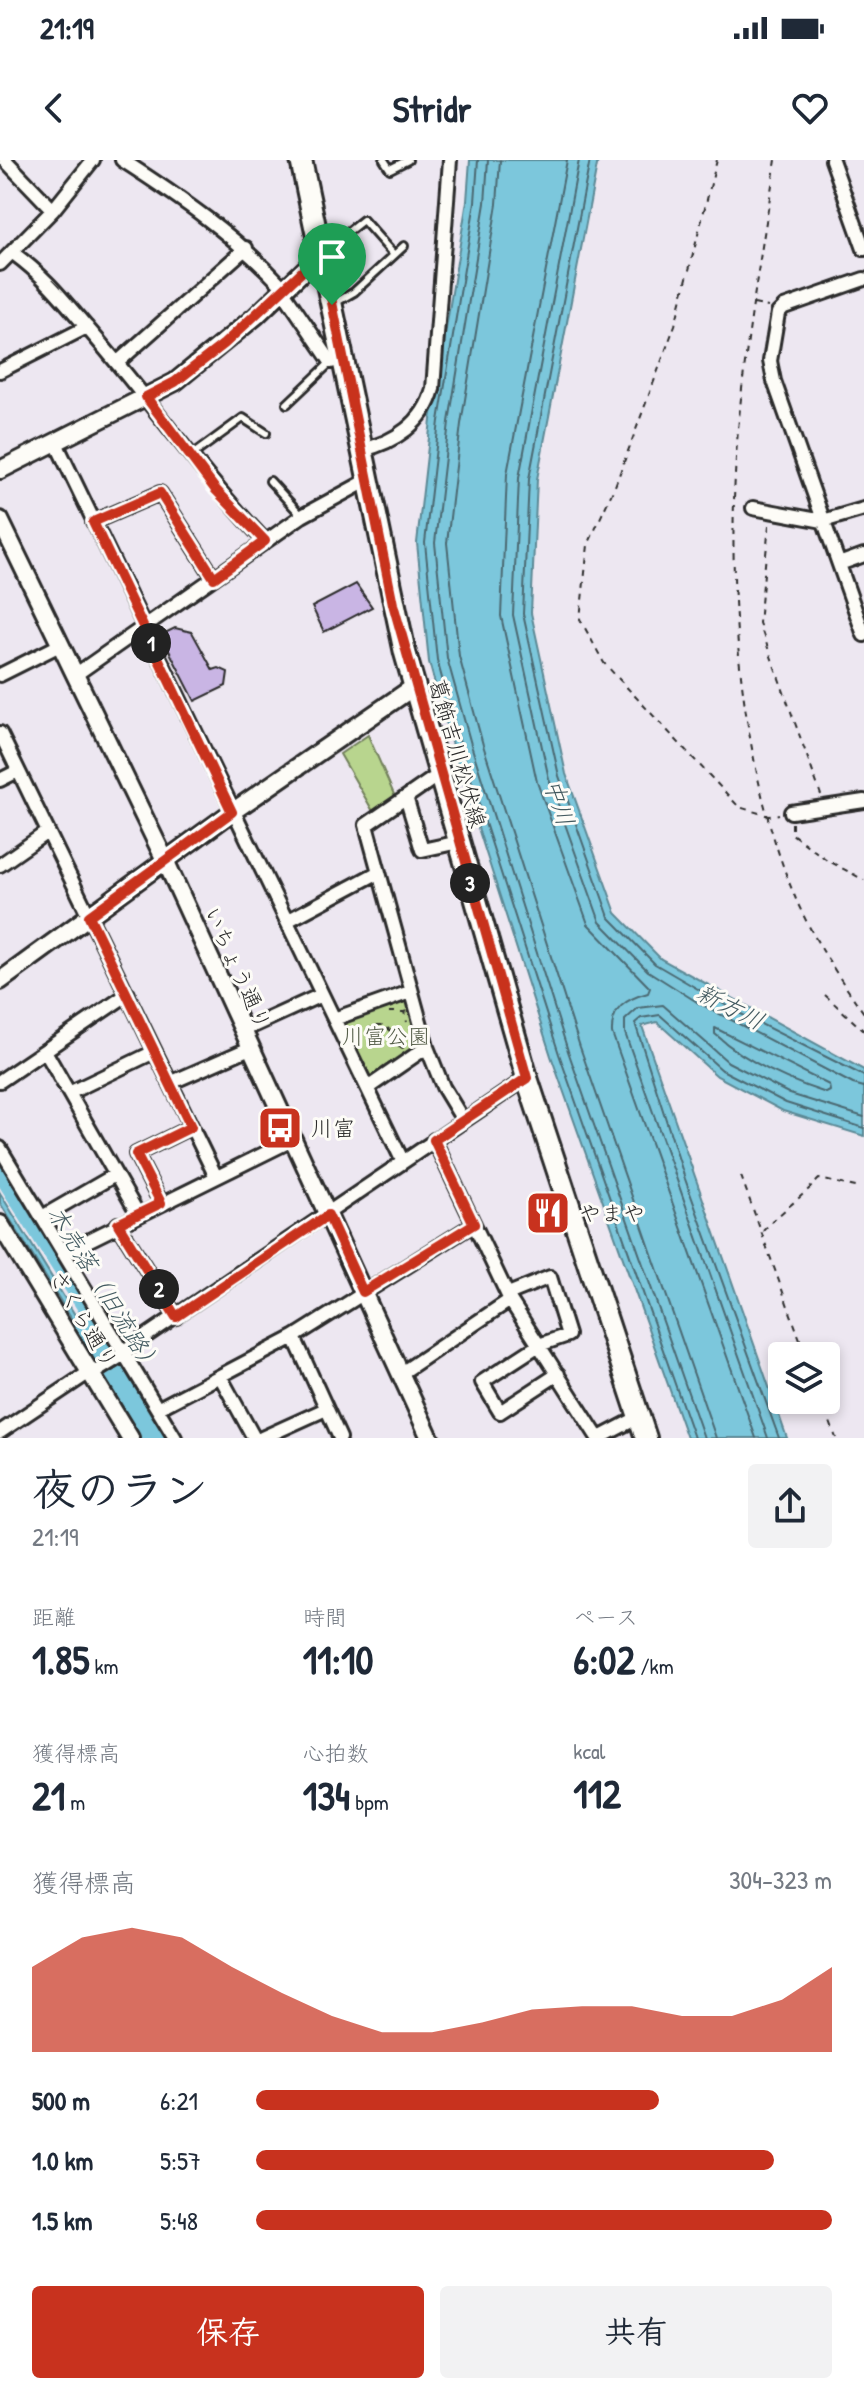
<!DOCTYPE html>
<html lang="ja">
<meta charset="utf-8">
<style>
:root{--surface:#fff;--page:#f2f2f3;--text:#1f2937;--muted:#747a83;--accent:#c8321e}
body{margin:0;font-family:"Patrick Hand","Klee One",sans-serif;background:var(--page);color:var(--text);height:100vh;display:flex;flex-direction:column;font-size:30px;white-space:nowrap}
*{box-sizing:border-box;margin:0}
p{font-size:26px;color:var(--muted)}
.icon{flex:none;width:44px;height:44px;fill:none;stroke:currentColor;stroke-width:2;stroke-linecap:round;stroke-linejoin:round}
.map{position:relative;height:1278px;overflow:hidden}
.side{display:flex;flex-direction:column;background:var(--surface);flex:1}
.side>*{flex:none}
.tools{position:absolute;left:768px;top:1182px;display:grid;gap:16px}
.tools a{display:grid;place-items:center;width:72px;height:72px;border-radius:8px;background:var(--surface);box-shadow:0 4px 12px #0003;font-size:40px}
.pin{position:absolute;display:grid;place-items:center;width:68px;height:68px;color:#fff;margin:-82px -34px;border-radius:50% 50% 50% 0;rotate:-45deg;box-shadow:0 0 8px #0007}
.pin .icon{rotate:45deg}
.km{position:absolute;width:40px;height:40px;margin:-20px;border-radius:50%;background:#222;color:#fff;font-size:22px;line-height:40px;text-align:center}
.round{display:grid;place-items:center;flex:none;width:84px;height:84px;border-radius:8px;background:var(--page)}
.summary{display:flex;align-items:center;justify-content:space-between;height:136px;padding:0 32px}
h1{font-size:44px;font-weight:800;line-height:60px}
.metrics{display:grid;grid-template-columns:repeat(3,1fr);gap:12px;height:136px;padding:8px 32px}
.metrics div{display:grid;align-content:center}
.metrics b{font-size:40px;font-weight:800}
.metrics small{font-size:22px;font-weight:400}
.metrics p{font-size:22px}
.chart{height:224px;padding:16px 32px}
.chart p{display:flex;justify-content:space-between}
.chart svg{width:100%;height:144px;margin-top:8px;fill:var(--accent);opacity:.7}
.primary-button{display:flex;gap:16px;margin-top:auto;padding:16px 32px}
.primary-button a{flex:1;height:92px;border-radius:8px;background:var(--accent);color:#fff;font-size:32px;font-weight:800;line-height:92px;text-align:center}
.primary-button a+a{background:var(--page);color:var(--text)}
ul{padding:0 32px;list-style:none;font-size:26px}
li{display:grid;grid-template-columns:128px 96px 1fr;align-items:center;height:60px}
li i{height:20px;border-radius:10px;background:var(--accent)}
.status{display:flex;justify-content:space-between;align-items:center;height:56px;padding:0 40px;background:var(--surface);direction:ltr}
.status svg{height:22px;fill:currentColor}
header{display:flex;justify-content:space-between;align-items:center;height:104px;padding:0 32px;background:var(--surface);font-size:36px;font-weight:800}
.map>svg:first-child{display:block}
.green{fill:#b8d58e;stroke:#72805c;stroke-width:2}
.water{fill:#7cc7dc;stroke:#5c8995;stroke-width:2}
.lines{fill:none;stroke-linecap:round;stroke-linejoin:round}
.shore{stroke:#4b6972;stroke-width:2}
.river{stroke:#7cc7dc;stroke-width:20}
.building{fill:#c9b5e4;stroke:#2b2b2b;stroke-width:2}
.service-casing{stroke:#2b2b2b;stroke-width:12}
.minor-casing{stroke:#2b2b2b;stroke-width:18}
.tertiary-casing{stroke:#2b2b2b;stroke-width:22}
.primary-casing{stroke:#2b2b2b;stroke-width:26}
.path{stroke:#2b2b2b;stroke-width:2;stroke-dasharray:6 6;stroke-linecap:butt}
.service{stroke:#fdfcf7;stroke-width:6}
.minor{stroke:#fdfcf7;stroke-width:12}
.tertiary{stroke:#fdfcf7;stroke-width:16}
.primary{stroke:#fdfcf7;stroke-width:20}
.route-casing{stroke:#fff;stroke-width:16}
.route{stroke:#c8321e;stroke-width:10}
.labels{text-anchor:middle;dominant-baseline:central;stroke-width:6;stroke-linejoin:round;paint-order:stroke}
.street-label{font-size:22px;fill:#2b2b2b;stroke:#fdfcf7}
.park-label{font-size:22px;fill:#555e49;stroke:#fdfcf7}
.poi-label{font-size:22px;fill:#2b2b2b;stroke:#fdfcf7;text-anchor:start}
.water-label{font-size:24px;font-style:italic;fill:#435a60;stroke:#fdfcf7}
</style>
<div class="status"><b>21:19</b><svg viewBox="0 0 49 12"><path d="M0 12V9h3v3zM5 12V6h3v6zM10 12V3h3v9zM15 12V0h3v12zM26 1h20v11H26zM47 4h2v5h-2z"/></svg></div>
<header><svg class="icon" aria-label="back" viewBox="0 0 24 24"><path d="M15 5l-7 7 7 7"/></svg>Stridr<svg class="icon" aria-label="heart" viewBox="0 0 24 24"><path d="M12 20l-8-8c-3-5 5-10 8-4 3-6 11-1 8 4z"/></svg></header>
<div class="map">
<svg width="864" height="1278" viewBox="0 0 864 1278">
<rect width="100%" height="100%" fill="#ede7f1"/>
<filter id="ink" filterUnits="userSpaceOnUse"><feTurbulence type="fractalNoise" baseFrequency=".0125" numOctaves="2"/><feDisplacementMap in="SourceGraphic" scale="16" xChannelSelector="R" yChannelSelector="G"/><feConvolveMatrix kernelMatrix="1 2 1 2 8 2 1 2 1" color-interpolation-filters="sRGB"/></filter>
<g filter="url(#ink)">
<path class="green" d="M368,575L396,639L374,653L340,594Z
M405,837L423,883L374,920L370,919L343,865L345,860Z"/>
<path class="water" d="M470,0H598L537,319L531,453L566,614L616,753L661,799L864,910V976L783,951L717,916L657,862L642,866L787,1278H687L551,896L454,593L429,502L417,383L431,260L467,41Z
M0,1033L96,1189L92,1192L0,1043Z"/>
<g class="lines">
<path class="shore" d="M478,0L475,42L439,261L425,383L437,500L462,591L559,894L694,1278
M488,0L485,43L449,262L435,383L447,498L472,588L568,891L704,1278
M500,0L497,44L461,264L447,383L459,496L483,585L580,887L716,1278
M567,0L507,314L501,456L537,622L588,764L650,828L648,833C626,839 611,848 612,873L756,1278
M579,0L519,318L513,455L549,619L600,762L648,811L697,842L853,924L864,927
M590,0L529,319L523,454L559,616L609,757L655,804L739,853L864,916
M715,868L829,925L830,931L826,933C786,920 746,902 715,874Z
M768,1278L625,873V860L638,848L663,845L728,902L790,934L864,957
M779,1278L685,1019L635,863L641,858L660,855L722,910L786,943L864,968"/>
<path class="river" d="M0,1009L122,1202L162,1278
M80,1167L144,1278"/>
</g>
<path class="building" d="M356,424L372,447L324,472L312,447Z
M175,468L192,472L213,510L219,508L228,512L226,526L195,541L161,475Z"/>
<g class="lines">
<g class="service-casing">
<path id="service" d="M384,0L390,9L408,0
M324,91L363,60L394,95
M335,143L354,132L404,86
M287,244L331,202
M191,296L243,258L266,273
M270,321L302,356"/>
</g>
<g class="minor-casing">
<path id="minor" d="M5,0L53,50
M122,0C181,38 236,76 284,128
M832,0L864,89
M13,93C46,117 64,141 90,171C150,240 202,315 265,381
M0,104L53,50L93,0
M864,119L784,147L778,153L770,201L774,221L864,475
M282,130L331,202L343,199
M118,202L246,88
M0,211L87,167
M56,283L403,1002
M362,290C395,282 424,263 433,229L450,0
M753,348L823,361L864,349
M93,362L160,333L214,418
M839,404L864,395
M0,515L60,485
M75,515L302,356L368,320
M0,573L216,1017
M441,617L431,620L366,665L427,887L443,927L463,960
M0,620L18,611
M406,637L422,690L459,682
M791,652L864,641
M0,705L47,672
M287,761L377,713
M334,859L410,832
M242,871L321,835
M45,891L138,1054
M0,921L128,834
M170,923L250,888
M369,927L427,887
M69,933L154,892
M434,980L510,1140L598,1278
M0,988L175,1278
M161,1043L136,994L191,967
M42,1057L115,1015
M118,1064L176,1157
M63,1093L292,980
M508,1134L550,1117L568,1175L539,1185L482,1222L500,1252L558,1214
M294,1177L340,1278
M124,1191L527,918
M92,1214L126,1193
M400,1214L510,1140
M220,1216L254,1278
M159,1248L294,1177L474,1064
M0,1272L91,1211
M262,1278L326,1249
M599,1278L639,1257"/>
</g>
<g class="tertiary-casing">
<path id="tertiary" d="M0,310L175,222L256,156L322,93
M0,360L165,700L430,1278
M0,821L232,652L415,526
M0,1064L130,1278"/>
</g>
<g class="primary-casing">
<path id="primary" d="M301,0L405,493L527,918L646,1278"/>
</g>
<path class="path" d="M717,0L675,165L615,326L588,385L580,459L604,503L739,647L769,656L779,654
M776,0C761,94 744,188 737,283C726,429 739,608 798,744C816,783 839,818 864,853
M754,144L768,147
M769,365L759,463L821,635
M792,663V674L827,700L864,720
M825,835L864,871
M407,851L404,852L407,862
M389,852H404
M357,878L374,865H384L392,872L394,886L404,888
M741,1016L806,1196
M763,1071C780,1052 801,1038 819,1019L856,1027
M822,1240L836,1278"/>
<use href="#service" class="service"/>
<use href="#minor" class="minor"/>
<use href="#tertiary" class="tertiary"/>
<use href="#primary" class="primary"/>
</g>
</g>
<g class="lines" filter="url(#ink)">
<g class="route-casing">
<path id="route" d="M322,93L393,444L527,918L434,980L474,1064L363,1132L328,1055L176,1157L118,1064L161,1043L136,994L191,967L89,756L232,652L93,362L160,333L214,418L265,381L215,329L146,237L175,222L224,184Z"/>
</g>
<use href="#route" class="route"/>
</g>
<defs>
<g id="bus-square" transform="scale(2.3)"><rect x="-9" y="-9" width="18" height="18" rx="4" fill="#c8321e" stroke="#fdfcf7"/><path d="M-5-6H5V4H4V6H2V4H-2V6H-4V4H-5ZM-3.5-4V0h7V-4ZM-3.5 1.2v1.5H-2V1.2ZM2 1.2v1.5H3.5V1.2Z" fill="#fff"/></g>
<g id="restaurant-square" transform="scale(2.3)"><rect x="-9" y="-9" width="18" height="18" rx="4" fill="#c8321e" stroke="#fdfcf7"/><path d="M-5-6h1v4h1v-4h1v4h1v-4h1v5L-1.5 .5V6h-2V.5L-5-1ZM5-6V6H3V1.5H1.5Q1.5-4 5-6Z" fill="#fff"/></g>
</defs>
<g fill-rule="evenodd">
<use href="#bus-square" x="280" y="968"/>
<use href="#restaurant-square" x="548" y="1053"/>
</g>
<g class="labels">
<g class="street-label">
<text transform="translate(458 593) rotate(74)">葛飾吉川松伏線</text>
<text transform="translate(238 808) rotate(66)">いちょう通り</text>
<text transform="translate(84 1159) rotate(59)">さくら通り</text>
</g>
<g class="park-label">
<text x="386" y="876">川富公園</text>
</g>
<g class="poi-label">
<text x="311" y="968">川富</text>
<text x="579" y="1053">やまや</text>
</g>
<g class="water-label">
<text transform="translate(560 642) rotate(72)">中川</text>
<text transform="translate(731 846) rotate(27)">新方川</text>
<text transform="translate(105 1129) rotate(58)">木売落（旧流路）</text>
</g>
</g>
</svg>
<div class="tools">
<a><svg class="icon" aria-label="layers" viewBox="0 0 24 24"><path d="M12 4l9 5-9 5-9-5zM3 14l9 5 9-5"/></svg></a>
</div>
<div class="pin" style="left:332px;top:145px;background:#1e9e55"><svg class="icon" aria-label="arrive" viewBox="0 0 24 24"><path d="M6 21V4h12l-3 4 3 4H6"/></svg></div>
<b class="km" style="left:151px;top:483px">1</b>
<b class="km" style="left:159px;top:1129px">2</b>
<b class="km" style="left:470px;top:723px">3</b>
</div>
<section class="side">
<div class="summary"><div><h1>夜のラン</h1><p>21:19</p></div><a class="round"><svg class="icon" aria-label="share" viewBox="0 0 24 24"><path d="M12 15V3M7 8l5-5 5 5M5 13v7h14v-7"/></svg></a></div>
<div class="metrics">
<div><p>距離</p><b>1.85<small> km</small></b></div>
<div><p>時間</p><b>11:10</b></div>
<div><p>ペース</p><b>6:02<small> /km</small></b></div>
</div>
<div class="metrics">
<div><p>獲得標高</p><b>21<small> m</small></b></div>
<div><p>心拍数</p><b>134<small> bpm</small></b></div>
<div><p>kcal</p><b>112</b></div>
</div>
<div class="chart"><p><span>獲得標高</span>304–323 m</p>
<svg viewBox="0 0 160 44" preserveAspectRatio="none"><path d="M0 44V18L10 9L20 6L30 9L40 18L50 26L60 33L70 38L80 38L90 35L100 31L110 30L120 30L130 33L140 33L150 28L160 18V44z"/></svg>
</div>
<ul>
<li><b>500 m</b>6:21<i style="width:70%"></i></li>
<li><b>1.0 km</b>5:57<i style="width:90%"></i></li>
<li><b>1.5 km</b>5:48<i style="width:100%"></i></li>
</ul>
<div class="primary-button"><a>保存</a><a>共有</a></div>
</section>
